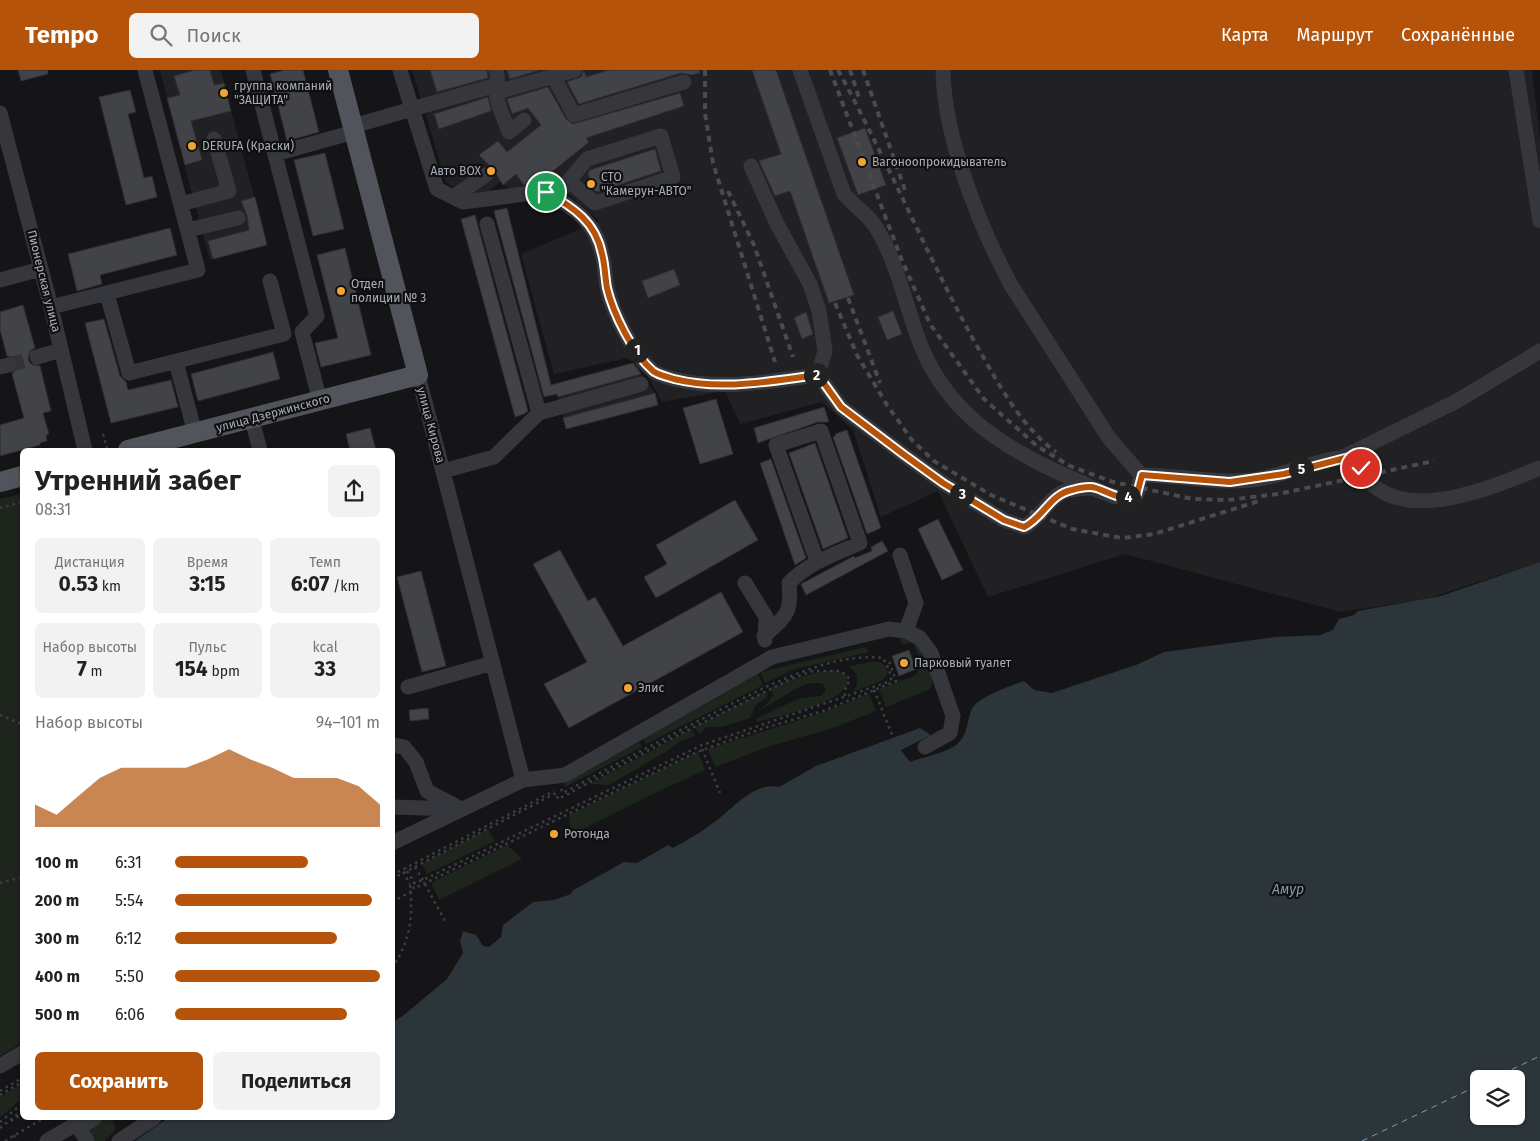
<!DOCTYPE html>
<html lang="ru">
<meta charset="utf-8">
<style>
:root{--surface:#fff;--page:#f2f2f2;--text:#222;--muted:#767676;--accent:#b45309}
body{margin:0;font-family:"Fira Sans",sans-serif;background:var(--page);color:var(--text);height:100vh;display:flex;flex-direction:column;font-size:19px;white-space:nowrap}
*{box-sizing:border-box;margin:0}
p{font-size:16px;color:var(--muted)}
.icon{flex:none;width:28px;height:28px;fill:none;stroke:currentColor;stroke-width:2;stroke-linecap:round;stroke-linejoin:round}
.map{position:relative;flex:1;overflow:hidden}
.sheet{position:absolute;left:20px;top:378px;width:375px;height:672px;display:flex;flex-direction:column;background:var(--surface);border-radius:8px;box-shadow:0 1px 4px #0004}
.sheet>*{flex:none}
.buttons{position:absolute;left:1470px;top:1000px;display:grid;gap:10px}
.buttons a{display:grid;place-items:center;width:55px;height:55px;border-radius:8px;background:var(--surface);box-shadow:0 1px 4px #0004;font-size:25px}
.pin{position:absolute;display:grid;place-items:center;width:42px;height:42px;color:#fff;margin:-21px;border:2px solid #fff;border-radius:50%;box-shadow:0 1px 5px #0007}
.km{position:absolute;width:25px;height:25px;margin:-12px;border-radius:50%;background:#222;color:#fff;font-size:14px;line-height:25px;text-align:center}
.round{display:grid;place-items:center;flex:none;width:52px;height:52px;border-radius:8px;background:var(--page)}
.headline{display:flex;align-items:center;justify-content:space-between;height:85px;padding:0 15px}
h1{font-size:28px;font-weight:700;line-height:38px}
.metrics{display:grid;grid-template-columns:repeat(3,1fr);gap:8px;height:85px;padding:5px 15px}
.metrics div{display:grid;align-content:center;border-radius:8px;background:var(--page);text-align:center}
.metrics b{font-size:21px;font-weight:700}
.metrics small{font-size:14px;font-weight:400}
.metrics p{font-size:14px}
.chart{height:140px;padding:10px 15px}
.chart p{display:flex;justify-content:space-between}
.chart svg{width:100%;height:90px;margin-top:5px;fill:var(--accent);opacity:.7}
.button{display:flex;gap:10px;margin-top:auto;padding:10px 15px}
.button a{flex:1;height:58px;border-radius:8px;background:var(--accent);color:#fff;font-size:20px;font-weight:700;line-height:58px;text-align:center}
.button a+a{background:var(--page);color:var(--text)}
ul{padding:0 15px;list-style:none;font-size:16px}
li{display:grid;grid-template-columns:80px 60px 1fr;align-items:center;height:38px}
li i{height:12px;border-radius:6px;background:var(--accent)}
header{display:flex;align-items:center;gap:30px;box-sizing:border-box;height:70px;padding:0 25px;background:var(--accent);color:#fff}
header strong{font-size:24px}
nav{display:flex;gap:28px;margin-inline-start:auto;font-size:18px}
.search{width:350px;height:45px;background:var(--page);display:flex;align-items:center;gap:12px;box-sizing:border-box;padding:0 18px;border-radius:8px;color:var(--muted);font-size:19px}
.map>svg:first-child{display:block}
.built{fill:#212124}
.green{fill:#1d251d}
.water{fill:#2b353a;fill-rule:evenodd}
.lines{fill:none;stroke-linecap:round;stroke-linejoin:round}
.ferry{stroke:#7e9db1;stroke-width:1;stroke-dasharray:6 5;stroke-linecap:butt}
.building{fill:#414347;stroke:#2f2f33}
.minor-tunnel{stroke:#323337;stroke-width:15;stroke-dasharray:15 8;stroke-linecap:butt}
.path{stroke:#3c3e43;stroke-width:2.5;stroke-dasharray:2.5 4;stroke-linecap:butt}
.minor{stroke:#36373c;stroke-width:15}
.major{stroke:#52545b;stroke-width:20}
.rail{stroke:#494b51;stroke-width:4;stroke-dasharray:6 5;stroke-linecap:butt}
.route-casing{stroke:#fff;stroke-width:10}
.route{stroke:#b45309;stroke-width:6}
.poi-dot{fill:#f0a534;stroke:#101012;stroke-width:2}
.labels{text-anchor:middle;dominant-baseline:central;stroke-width:4.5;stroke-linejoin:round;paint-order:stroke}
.poi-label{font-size:12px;fill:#a7adb7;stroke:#101012;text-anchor:start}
.street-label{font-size:12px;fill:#a7adb7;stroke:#101012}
.water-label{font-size:14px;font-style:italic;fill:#7e9db1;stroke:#101012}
</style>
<header>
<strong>Tempo</strong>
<div class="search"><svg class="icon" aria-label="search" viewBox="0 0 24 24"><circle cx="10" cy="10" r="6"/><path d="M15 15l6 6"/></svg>Поиск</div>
<nav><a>Карта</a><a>Маршрут</a><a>Сохранённые</a></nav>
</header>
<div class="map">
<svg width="1540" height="1071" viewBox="0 0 1540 1071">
<rect width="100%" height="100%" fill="#151517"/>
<path class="built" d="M160,0H221L224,13L167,28Z
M412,0H1532L1540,69V492L1426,529L1341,542L1125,484L988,527L938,421L881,447L853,360L822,332L740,354L725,321L662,332L637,286L554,304L521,184L599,151L562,119L544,109L529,120H512L500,112L482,127H466L446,112Z
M231,40L267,175L210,190L174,56Z
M638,292L641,304L655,323L658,335L566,359L555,314Z"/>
<path class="green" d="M22,424V973L0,986V429Z
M899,565C920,567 941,600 930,619L886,637L879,619L916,605L922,592L913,573L901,574Z
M865,577L869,582L792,600L765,613L761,602Z
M871,592H881L886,597L888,602L883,610L853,622L857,615V605L849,596Z
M824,601H838L846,605L847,616C831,637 782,645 756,652L757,648L800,628L821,626L825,622V617L822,613H810L799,617L757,642L768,633L773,625L770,618L793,609Z
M758,604L763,615L646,674L643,669Z
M766,621L768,626L755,636L750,648L721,657H707L699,664L695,657Z
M869,623L876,641L830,659L770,676L715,697L708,679L824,642Z
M691,659L695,666L680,671L669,680L609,715L590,714Z
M639,672L642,677L565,717L564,714Z
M698,682L705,700L659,721L571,765L569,745Z
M488,759L495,771L427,804L422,794Z
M507,775L522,789L439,830L431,813Z
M22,1013V1029L0,1047V1027Z
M103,1048L114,1051L115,1061L104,1071H92L84,1059Z"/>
<path class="water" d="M1540,492V1071H135L168,1048H392L393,952L404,945L447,909L463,883L460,871L463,861L476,865L483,876L489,877L501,867L503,855L533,832L554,830L571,824L572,821L624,792L637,793L668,775L673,778C687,770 700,763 713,753C732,740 754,711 779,717L816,696L920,658L931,665L901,680L910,692C923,687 941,684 953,677C968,668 966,654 971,641C975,627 1011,616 1024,611L1034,620L1052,623L1136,595L1164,582L1276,567L1320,565L1333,560L1339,549L1354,545L1358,541L1441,526ZM1479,1009H1516V1046H1479Z"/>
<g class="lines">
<path class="ferry" d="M1492,1009L1540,986
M1362,1071L1479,1015"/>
</g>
<path class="building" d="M18,0H48V4L21,11Z
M195,0H210L214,15L224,13L231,41L191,51L202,90L185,95L167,28L180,25L174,6Z
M285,0H303L319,62L287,71L270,4Z
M430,0H487L488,8L437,22Z
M507,0H540L510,9Z
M584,0L586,7L609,0H699L700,3L691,5L681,3L579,34L567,12L581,7Z
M752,0H776L854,225L829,233L790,121L775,126L759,91L781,84Z
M548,17L566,49L573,54L680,23L684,36L586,68L589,72L538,113L524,115L516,104L503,115L493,99L479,85L498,71L507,82L541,55L528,38L512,44L507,29Z
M130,20L136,42L128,44L144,108L152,106L157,127L126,135L99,27Z
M488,27L491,41L439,59L434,44Z
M865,58L886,115L858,125L837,68Z
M655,79L661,101L597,122L593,119L588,103L590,100Z
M325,83L344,159L313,166L294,90Z
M255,127L267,175L213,189L208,171L249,160L247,145L241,131Z
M507,138L551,315L633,293L641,304L558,327L557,324L544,327L494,141Z
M475,145L528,341L524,344L515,347L461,149Z
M170,158L177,185L100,205L102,214L77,221L68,184Z
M345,178L371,285L321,297L315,273L338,268L317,185Z
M674,199L680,215L648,228L642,211Z
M23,235L35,278L30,281L28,289L31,294L40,296L51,341L43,343L49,364L46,365L47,371L40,373V375L0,386V355L24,348L12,304L18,298V293L16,288L7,286L0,260V242Z
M893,241L902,264L887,270L878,247Z
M806,242L813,264L802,269L794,248Z
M104,249L120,306L126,312L128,320L171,310L178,337L111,353L85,253Z
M273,282L280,309L198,331L191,304Z
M655,323L658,335L566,359L563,348Z
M716,329L733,384L700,394L683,338Z
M824,337L829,352H818L758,373L754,358Z
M370,358L376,380H350L346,364Z
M847,360L881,458L867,464L833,367L836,366L835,364Z
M815,373L848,468L823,479L789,383Z
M771,389L806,488L795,495L760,393Z
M735,430L758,470L656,528L644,507L667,494L656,475Z
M938,449L963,500L942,510L918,459Z
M882,471L888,481L806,525L801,514L854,486L855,488L872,481L871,477Z
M560,480L588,531L595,527L623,576L721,522L743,562L569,658L544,614L587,592L533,494Z
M421,501L446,596L422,602L397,507Z
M909,580L916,599L899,606L892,586Z
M428,638L429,649L410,651L409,640Z"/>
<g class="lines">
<path class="minor-tunnel" d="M9,295L37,287"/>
<path class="path" d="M103,364L107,378
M0,438L22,432
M874,620L893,667
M0,645L22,654
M702,679L720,723
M415,797L423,810
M407,801L417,817L697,682L764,658L823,641L896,611L888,588
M403,802L410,814
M392,805L554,721
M392,809L556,723L558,729L566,725L666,671L793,608L813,601H841L850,609L844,622L846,629
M0,813L22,807
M425,814L446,853
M392,832L414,820L413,814
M392,898C411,870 413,846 410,814L423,810L702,675L888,612L891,609L889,599L883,588C828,581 756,622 708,646C659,671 611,697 563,723L561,719
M0,1021L22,1008
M0,1025L22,1012
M11,1051L22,1044
M0,1052L22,1034
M0,1058L22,1041
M14,1065L17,1071
M5,1071L44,1048"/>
<path class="minor" d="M253,0L317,246L302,262L320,331
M400,0L437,119L463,132L562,119L587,89L661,66L673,107L595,133L569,111
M496,0C499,9 496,18 497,28C499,39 505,51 509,62L524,50
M800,0L844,124C854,136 869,145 877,159C898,194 906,238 921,276C950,348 1012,383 1080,412C1095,418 1122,435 1137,424L1141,405C1179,405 1214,414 1252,410C1285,406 1316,389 1349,387C1360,394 1365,408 1374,416C1417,451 1497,415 1540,398
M943,0C944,68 979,155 1011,215L1109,368L1141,405
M1516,0L1540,151
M553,6L574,45L684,12
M0,43L51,237L85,380
M353,56L496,15L504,20L575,0
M275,84L354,62
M751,96L777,154L810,214L819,241L825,281L818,305
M546,122C573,137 596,152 602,184C605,195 605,207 607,218C613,243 633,284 653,301C658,305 668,307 674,309C722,321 770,311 818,305L841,337L903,384L943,413L1004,450L1024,457C1040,449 1046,432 1061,423C1071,418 1082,419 1093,418
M453,127L486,105
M181,134L229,121L214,69
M188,160L238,148
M0,210L41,199
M107,224L129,303L284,264L270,211
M51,237L198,200L145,0
M37,287L61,280
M176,292L195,363
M0,297L9,295
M418,305L523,710
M539,343L641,314
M252,350L260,380
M1341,388L1457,331L1540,281
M443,401L494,387L539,343L487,154
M900,485L916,533L906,561
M745,513L766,547L765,570
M764,566C786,546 792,544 789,513C808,493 835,484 860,473L821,361L776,375L817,491
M408,617L493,593
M392,675L404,677L416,692L427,721L461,739
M392,737L457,739
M392,773L523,710L565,705L772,587L889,559L906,561L920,568L931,583L953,646L950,663L925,677
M0,996L22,983
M79,1058L87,1071
M47,1071L76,1054L79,1058L95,1048
M119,1071L154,1048"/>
<path class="major" d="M128,380L418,305L338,0
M0,412L22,406"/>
<path class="rail" d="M705,0V43L713,93L775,292
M830,0L901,188L930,254L984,329L1037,376L1070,396L1113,412L1193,429L1228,430L1278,424L1434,391
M838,0C886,88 925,181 973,269C996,309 1018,354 1056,382
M850,0L859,28
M863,0L905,120
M728,121L754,175L793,287
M848,228L880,313
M835,233L857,285L887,335L912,370L934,391L991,425L1072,459L1122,468L1154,464L1259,431"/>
</g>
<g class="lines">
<g class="route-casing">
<path id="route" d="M546,122C573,137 596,152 602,184C605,195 605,207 607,218C613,243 633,284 653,301C658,305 668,307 674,309C722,321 770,311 818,305L841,337L903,384L943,413L1004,450L1024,457C1043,448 1050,424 1072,420C1079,418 1090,416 1096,418C1109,422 1123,433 1137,424L1142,405L1230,412L1284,404L1349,387L1361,398"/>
</g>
<use href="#route" class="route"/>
</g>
<g class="poi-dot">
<circle cx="224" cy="23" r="5"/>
<circle cx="192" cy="76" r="5"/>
<circle cx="862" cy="92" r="5"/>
<circle cx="491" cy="101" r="5"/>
<circle cx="591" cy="114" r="5"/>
<circle cx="341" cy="221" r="5"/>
<circle cx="904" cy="593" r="5"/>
<circle cx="628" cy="618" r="5"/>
<circle cx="554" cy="764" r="5"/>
</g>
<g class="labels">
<g class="poi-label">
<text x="234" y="16">группа компаний<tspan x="234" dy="14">"ЗАЩИТА"</tspan></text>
<text x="202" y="76">DERUFA (Краски)</text>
<text x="872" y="92">Вагоноопрокидыватель</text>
<text x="481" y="101" text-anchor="end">Авто BOX</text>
<text x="601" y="107">СТО<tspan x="601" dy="14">"Камерун-АВТО"</tspan></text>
<text x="351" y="214">Отдел<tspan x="351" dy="14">полиции № 3</tspan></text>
<text x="914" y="593">Парковый туалет</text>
<text x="638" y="618">Элис</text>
<text x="564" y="764">Ротонда</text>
</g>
<g class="street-label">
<text transform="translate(44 211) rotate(76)">Пионерская улица</text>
<text transform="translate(273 343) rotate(-15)">улица Дзержинского</text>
<text transform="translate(431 355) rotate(75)">улица Кирова</text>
</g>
<g class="water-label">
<text x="1288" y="819">Амур</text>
</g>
</g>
</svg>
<div class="buttons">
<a><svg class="icon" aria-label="layers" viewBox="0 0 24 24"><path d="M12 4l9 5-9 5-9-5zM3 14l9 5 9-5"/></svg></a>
</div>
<div class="pin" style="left:546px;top:122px;background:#1e9e55"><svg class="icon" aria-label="arrive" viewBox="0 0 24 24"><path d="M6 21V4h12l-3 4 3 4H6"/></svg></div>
<div class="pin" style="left:1361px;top:398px;background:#d93025"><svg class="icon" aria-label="check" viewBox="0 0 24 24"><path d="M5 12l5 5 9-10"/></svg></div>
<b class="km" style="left:637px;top:280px">1</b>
<b class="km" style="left:816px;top:305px">2</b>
<b class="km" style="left:962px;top:424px">3</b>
<b class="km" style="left:1128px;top:427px">4</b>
<b class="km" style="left:1301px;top:399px">5</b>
<section class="sheet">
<div class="headline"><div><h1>Утренний забег</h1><p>08:31</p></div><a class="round"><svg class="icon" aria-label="share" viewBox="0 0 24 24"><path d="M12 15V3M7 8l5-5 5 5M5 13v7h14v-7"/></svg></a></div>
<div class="metrics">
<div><p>Дистанция</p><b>0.53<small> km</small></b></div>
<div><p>Время</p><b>3:15</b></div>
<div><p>Темп</p><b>6:07<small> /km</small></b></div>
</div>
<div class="metrics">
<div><p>Набор высоты</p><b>7<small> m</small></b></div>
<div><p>Пульс</p><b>154<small> bpm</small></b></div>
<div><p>kcal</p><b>33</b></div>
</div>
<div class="chart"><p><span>Набор высоты</span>94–101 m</p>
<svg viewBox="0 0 160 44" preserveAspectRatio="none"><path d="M0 44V33L10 38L20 29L30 20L40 15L50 15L60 15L70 15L80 11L90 6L100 11L110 15L120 20L130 20L140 20L150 24L160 33V44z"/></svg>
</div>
<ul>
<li><b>100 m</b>6:31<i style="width:65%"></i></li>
<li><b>200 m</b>5:54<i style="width:96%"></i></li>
<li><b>300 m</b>6:12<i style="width:79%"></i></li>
<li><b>400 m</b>5:50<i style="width:100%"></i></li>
<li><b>500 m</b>6:06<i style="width:84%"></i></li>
</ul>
<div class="button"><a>Сохранить</a><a>Поделиться</a></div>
</section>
</div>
